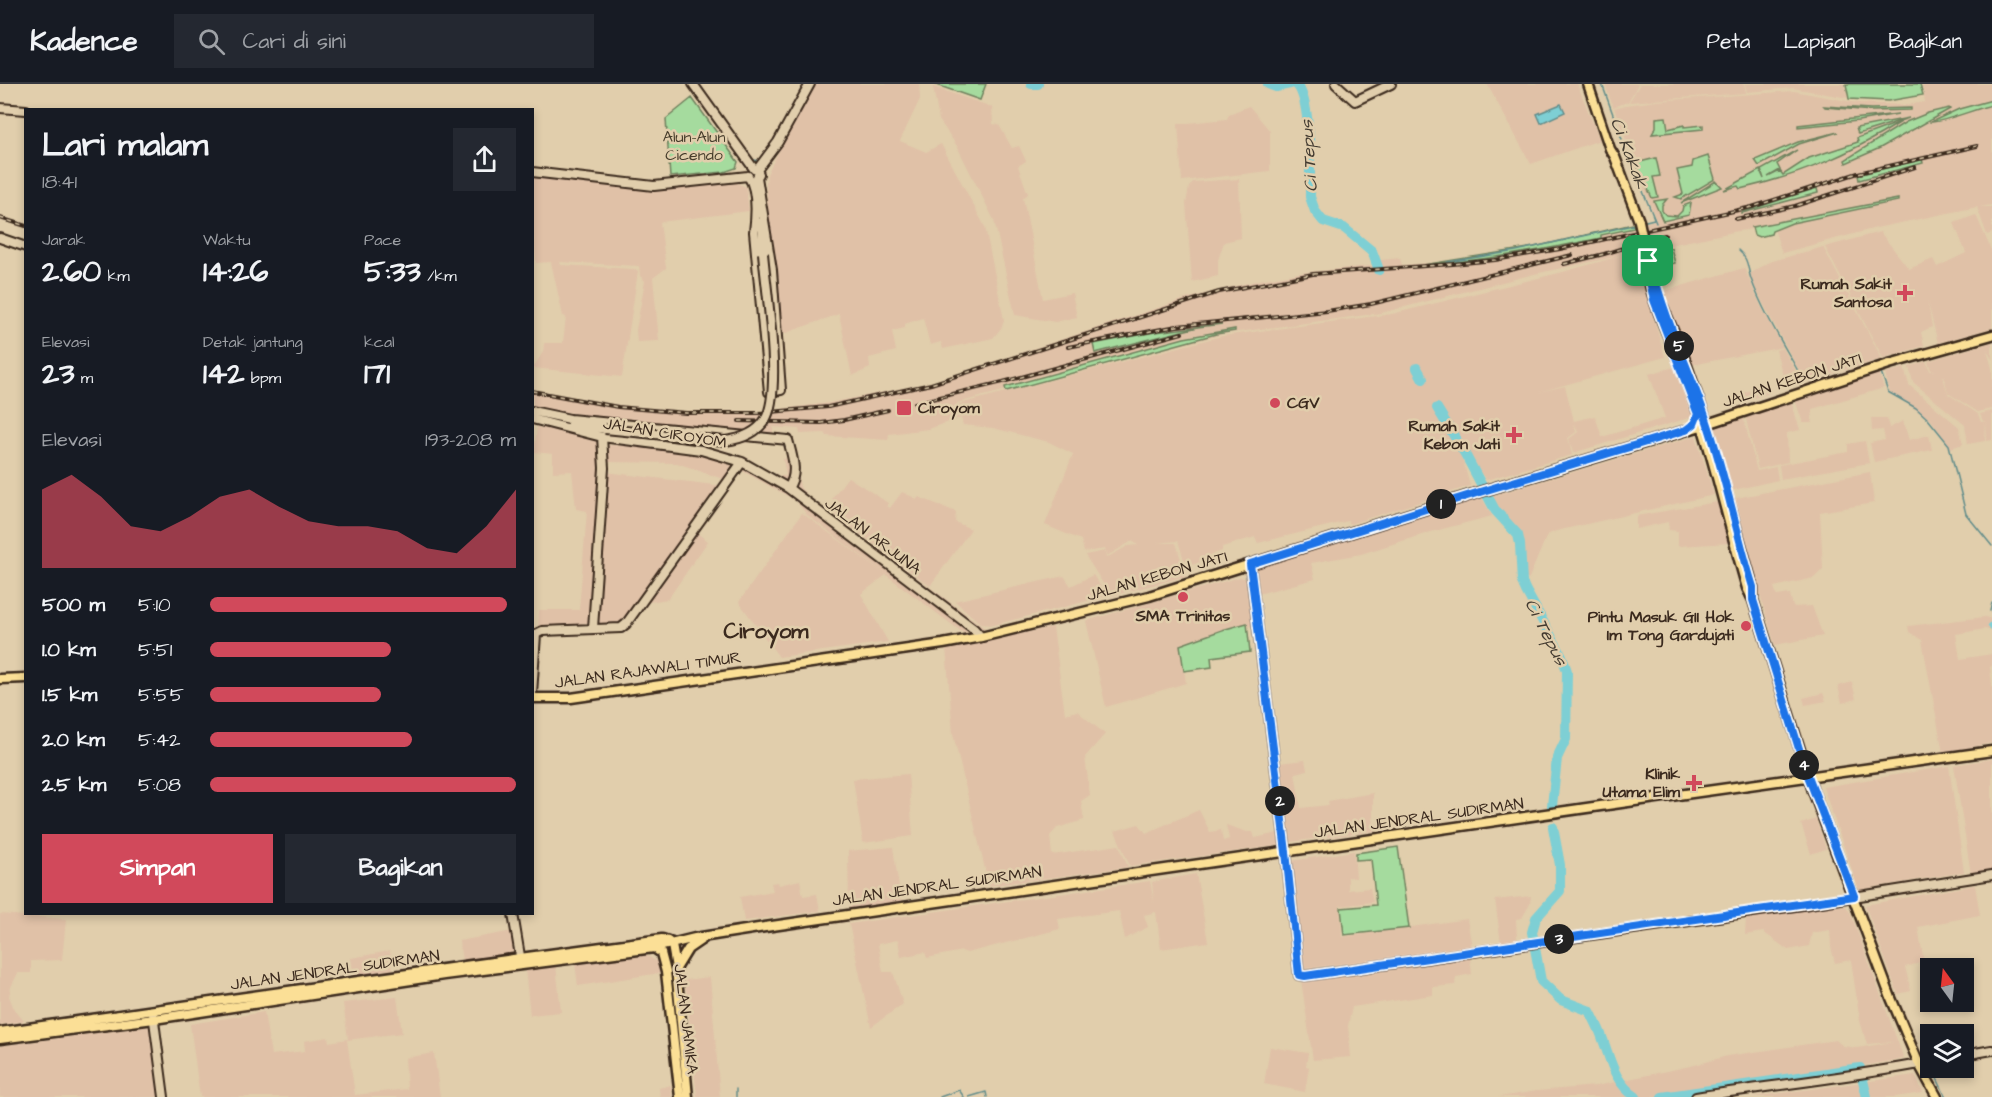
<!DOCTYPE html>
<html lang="id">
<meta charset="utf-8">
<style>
:root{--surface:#171b24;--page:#242831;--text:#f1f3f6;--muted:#9ea1a6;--line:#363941;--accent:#d1495b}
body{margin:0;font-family:"Architects Daughter",sans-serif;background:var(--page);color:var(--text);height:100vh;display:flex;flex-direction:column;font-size:22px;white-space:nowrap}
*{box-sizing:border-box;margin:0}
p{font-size:20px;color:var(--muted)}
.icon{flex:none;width:33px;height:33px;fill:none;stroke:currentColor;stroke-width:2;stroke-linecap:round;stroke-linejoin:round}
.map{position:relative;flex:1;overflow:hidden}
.panel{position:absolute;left:24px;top:24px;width:510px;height:807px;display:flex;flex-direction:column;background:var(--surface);border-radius:0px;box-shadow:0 3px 9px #0003}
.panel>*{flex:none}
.needle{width:39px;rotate:345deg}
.tools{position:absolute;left:1920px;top:874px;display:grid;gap:12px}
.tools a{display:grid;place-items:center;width:54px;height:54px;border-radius:0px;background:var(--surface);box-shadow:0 3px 9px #0003;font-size:30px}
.pin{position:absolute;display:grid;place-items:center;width:51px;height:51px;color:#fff;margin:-26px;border-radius:12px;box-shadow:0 3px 9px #0006}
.km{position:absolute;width:30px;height:30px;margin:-15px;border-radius:50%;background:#222;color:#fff;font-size:16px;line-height:30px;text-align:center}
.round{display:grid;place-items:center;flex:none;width:63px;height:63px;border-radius:0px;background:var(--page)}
.headline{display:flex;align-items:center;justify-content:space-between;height:102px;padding:0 18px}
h1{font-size:33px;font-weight:800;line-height:45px}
.figures{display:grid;grid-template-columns:repeat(3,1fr);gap:9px;height:102px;padding:6px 18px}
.figures div{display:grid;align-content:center}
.figures b{font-size:30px;font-weight:800}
.figures small{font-size:16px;font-weight:400}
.figures p{font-size:16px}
.chart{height:168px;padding:12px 18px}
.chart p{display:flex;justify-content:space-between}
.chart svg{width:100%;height:108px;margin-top:6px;fill:var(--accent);opacity:.7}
.cta{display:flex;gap:12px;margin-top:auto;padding:12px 18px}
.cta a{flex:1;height:69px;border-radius:0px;background:var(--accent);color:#fff;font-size:24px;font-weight:800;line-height:69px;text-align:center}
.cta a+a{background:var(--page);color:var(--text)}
ul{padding:0 18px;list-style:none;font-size:20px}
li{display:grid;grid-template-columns:96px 72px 1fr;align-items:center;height:45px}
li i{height:15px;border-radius:8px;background:var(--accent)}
header{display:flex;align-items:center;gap:36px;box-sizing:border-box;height:84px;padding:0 30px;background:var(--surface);border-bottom:2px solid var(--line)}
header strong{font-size:28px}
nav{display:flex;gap:33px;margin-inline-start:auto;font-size:21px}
.search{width:420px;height:54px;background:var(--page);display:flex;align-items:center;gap:15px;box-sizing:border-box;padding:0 21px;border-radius:0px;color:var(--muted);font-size:22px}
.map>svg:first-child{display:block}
.built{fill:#e0c1a7;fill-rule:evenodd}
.green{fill:#a5db9e;stroke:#70825e;stroke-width:1.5}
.water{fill:#7ecfd4;stroke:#638d8b;stroke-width:1.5}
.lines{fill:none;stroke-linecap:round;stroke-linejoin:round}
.stream{stroke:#638d8b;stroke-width:1.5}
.canal{stroke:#7ecfd4;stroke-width:6}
.river{stroke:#7ecfd4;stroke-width:10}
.secondary-casing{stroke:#3b2a1e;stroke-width:12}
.primary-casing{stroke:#3b2a1e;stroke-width:13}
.secondary{stroke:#e1ceac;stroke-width:8}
.primary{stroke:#fbdf96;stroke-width:8}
.rail-casing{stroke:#3b2a1e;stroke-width:4}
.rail{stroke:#e1ceac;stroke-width:1.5;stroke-dasharray:4.5;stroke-linecap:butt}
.secondary-bridge-casing{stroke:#3b2a1e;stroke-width:12;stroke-linecap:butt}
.primary-bridge-casing{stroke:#3b2a1e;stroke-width:13;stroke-linecap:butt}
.secondary-bridge{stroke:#e1ceac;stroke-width:8}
.primary-bridge{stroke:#fbdf96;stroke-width:8}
.route-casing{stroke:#fff;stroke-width:12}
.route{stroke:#1a73e8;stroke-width:8}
.poi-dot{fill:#d1495b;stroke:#e1ceac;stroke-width:2}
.labels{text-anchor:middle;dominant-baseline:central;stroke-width:5;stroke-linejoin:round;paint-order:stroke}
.park-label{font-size:16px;fill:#463c2b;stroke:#e1ceac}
.poi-label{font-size:16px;font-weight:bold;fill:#3b2a1e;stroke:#e1ceac;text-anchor:end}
.street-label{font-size:16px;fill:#3b2a1e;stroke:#e1ceac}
.water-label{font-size:18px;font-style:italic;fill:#423a30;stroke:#e1ceac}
.district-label{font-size:22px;font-weight:bold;fill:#3b2a1e;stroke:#e1ceac}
</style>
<header>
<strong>Kadence</strong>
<div class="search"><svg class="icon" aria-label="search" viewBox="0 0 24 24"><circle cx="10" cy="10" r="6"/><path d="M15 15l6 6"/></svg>Cari di sini</div>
<nav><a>Peta</a><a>Lapisan</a><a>Bagikan</a></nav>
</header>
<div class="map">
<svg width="1992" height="1013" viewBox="0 0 1992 1013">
<rect width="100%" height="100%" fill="#e1ceac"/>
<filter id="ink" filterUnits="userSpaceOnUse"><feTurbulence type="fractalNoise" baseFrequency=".0167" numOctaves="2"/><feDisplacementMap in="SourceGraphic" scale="12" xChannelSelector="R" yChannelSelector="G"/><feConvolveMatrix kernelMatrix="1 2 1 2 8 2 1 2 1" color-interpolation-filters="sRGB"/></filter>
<g filter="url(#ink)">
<path class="built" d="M814,0H919L920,15L900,57L926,68L941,60L985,143L1004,236L1002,243L993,254L943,265L941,258L930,261L923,234L905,240V244L892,247L896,267L869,274L870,284L852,292L839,230L783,250L773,184L766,100L767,90Z
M1487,0H1577L1600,56L1531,80Z
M1605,0H1638L1628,18L1613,23Z
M1640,0H1744L1746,9L1629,18Z
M1745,0H1845L1848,14L1793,4L1747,8Z
M1922,0H1992V121L1980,123H1992V149L1987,151L1977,123L1876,144L1782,169L1773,142L1738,147L1635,168L1665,273L1539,308L1565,302L1574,337L1595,332L1602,353L1665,334L1649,290L1678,282L1694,330L1692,333L1573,369L1569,355L1578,348L1574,339L1576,348L1568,354L1572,371L1486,396L1458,357L1453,341L1470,402L1350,440L1348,437L1258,459L1255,453L1222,463V467L1199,475L1200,479L1186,482L1178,457L1158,459H1176L1186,492L1111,512L1085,471L1105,467L1106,474L1128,462L1138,461L1132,457L1107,472L1105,465L1084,468L1081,456L1045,441L1073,370L1049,358L993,344L963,341L961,334L928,345L889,350L888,356L827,352L825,349L800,350L799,345L773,343V349L766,351L612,335L533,323L532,305L562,313L607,320L683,327L757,328L829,319L930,299L1182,216L1259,196L1299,189L1380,181V176L1400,174L1402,181L1468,176L1554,161L1656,136L1614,24L1626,21L1657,17L1794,7L1857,19L1906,21L1925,18ZM1624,171L1563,188L1392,230L1222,252L959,320V326L957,319L1223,250L1381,229L1534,190Z
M933,3L992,23L993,40L999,41L1012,64L1019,62L1026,77L1018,82L1028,110L1023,114L1043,215L1072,209L1077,233L1055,238L1015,231L994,136L957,62L939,36Z
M1249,22L1270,47V87L1182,97L1178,40L1227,35L1229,30Z
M532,91L657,106L737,99L746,103L749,127L660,138L666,184L653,194L659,257L637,258L636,246L645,197L640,192L639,182L560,178L561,181L633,185L638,187L622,293L533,284L543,268L544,259H563L566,233L563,232L551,178L536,179L532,135Z
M1239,95L1241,154L1224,158L1218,176V192L1192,198L1186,120L1189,103L1193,98Z
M1976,131L1992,168V244L1938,259L1928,219L1932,243L1921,248L1924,262L1883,274L1825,163L1880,148L1909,185L1933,175L1937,183L1966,169L1954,139Z
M1823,163L1882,275L1805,298L1748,191L1769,178Z
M1744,184L1761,222L1783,263L1691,281L1664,207Z
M1992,258V275L1987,266L1992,284V325L1978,328L1948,309L1944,292L1941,293H1943L1948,310L1978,330L1981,338L1987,337H1983L1980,330L1992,327V356L1987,357L1986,338L1985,357L1968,360L1965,341L1913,298L1909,283L1926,277L1930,287L1936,286H1931L1928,277Z
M1783,264L1802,298L1786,304L1776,266Z
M1904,284L1909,301L1959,343L1963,360L1951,364L1931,336L1890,308L1885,289Z
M1878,288L1884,304L1812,325V339H1803L1795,316Z
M1768,302L1770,309L1744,317L1741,309Z
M1791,317L1800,346L1787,349L1788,378L1758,385L1745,331Z
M1743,332L1757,387L1776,383L1778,396L1729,407L1712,349L1717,339Z
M1871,334H1887L1889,344L1903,337L1909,356L1929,351L1932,366L1874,378L1870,359L1885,356L1883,346L1872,347Z
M537,343L593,353L599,357L601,384L590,533L587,539L538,546L539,526H579L587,427L576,425L572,387L553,388V370L534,368Z
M1696,352L1714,411L1556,447L1547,451L1529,494L1522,498L1517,453L1491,422L1488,413Z
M1865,357L1869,379L1781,395L1779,381L1848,368V360Z
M606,361L684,364L739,380L726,396L677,379L605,378Z
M795,373L800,403L807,412L986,545L963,549L807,431L795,416L737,384L743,375L774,392H786L783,375Z
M605,388L723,402L621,540L596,539Z
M1870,388L1874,419L1820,428L1823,485L1814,494L1774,503L1777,512L1790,510L1793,523L1812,522L1823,552L1775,561L1731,415Z
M848,393L888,419L887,422L890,424L902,408L917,415L919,413L956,428L955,438L971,445L930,502L834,430L839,421L832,414Z
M1481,412L1492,432L1431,448L1361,470L1311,479L1315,495L1258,510L1256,484Z
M1717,418L1731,459L1678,462V447L1669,446L1668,438L1636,445V432Z
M802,429L886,491L861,510L888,558L779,573L739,518Z
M694,447L708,457L668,515L644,519Z
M1093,491L1107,512L993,541L981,540L955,517L1064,492L1071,502Z
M1240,493L1247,495L1253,541L1181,564L1186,599L1106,623L1086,537Z
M1985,533L1992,535V547L1985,545L1956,550L1960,575L1992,570V582L1990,583L1992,600V659L1943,669L1922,556L1909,548L1908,542Z
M1053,543L1065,630L1077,627L1105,650L1085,673L1090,711L1081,717L1084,736L1057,744L1050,752L1052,771L1119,761L1128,783L989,802L953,650L946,564Z
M1852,598L1856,615L1842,619L1838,602Z
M1823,609L1826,617L1805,621L1803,614Z
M1992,675V786L1971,790L1954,681Z
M1305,676L1307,686L1295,689L1301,724L1329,721L1328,717L1373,709V734L1375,747L1290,758L1279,679Z
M1949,682L1964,788L1859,806L1823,703Z
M908,690L913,752L863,759L853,695Z
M1199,726L1210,748L1221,746L1223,757L1229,755L1226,741L1247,748H1253L1255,754L1282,748L1283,761L1130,782L1115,747L1139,740L1146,749Z
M1816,735L1826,765L1811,770L1801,740Z
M893,763L901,817L849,825L848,767Z
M1354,767L1356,794L1348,793V806L1370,804L1373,818L1340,822L1342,853L1467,835L1472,863L1305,885L1301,871L1291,777Z
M1196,790L1208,858L1161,865L1156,828L1144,831L1148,843L1125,855L1119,827L1058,835L1060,845L967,869L962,867L927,874L925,868L901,873L898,856L878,860L883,888H893L903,920L871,943L849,840L1150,797L1154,818L1152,798Z
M800,796L803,812L817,810L820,827L744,837L740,813L773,807L771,799L778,798L779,801Z
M1975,801L1980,831L1918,843L1924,878L1905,883L1911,907L1898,910L1865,821Z
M1531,812L1530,820L1522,834L1516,835L1517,856L1501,859L1495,816Z
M1839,821L1846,822L1851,830L1904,975L1667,1013H1499L1537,1007L1596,1002L1695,981L1727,972L1836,956L1843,962L1857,964L1893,958L1867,960L1860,937L1851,876L1835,879L1831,863L1830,846L1812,849L1809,862L1788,866L1763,848L1745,851L1746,833Z
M0,830L66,835L62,876L31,877V889H18L11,903L9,912L14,925L24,937L0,941Z
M513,847L515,870L462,877L459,857Z
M390,867L393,887L354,893L351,874Z
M643,870L658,878L660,889L578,902L575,879Z
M1470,873L1472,890L1456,893L1455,901L1433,903V911L1352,923L1348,942L1351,973L1313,976L1301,896Z
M556,881L561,928L530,931L525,885Z
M710,893L720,1013H697L685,896Z
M397,913L402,949L347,956L355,1011L407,1005L405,974L434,969L440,1013H200L190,940L264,928L271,971L305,967L304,957L328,953L329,958L348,955L343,919Z
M150,942L158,1013H0V962Z
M1270,963L1308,969L1306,982L1309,983L1305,1008L1264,1000Z
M1915,991L1923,1009L1895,1013H1752Z
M671,1001L672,1013H660L659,1004Z"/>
<path class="green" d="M934,0H986L980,16Z
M1846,0H1920L1923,11L1888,17L1849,15Z
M692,14L738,78L736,84L724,88L670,93L666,35Z
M1992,16V21C1978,24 1941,39 1931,38L1959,25Z
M1824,22L1871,25L1911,24V26L1872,27L1825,23Z
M1949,24L1950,25L1880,64L1846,79L1845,76L1906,38L1928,29Z
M1898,30L1858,37L1798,43V41Z
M1666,33L1668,45L1684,41V43L1703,41V45L1652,50L1656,43V34Z
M1909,34L1858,50L1856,44Z
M1901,38C1848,71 1801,91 1740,105L1738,102L1724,106L1760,86L1764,95L1761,86L1797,66L1777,80L1780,86L1768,93L1780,87L1783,91L1809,74L1858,58L1857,54Z
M1838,48L1799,60L1759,82L1755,76L1798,58Z
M1708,72L1715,95L1681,115L1675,113L1683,110L1677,86L1692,83L1693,77Z
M1656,74L1660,92L1653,93L1658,113L1652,114L1636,79Z
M1922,75L1923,79L1859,96L1858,91Z
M1716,97L1722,103L1681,119Z
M1817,104L1818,109L1742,129V128Z
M1667,115L1662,121V127L1666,131L1677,132L1682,127L1683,122L1691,119L1689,131L1663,137L1662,135L1654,117Z
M1898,115V117L1792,139L1772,147L1771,150L1759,153L1754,151L1752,143Z
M1633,140L1634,144L1601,151V154C1542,166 1484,177 1423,181L1534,163Z
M1671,164L1675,179L1655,184L1651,168Z
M1222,240L1198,243L1095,269L1093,260L1155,248Z
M1235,245V247L1216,250L1006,307L1005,303L1184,254Z
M1247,539L1250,568L1211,573L1212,583L1184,587L1180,561L1222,546Z
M1398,763L1409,844L1344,851L1341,824L1376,821L1371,775L1356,776V769Z"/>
<path class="water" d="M1561,20L1565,28L1541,39L1537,30Z"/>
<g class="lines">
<path class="stream" d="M1602,0L1624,61L1656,139
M753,76L761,77
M1642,138L1654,135
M1661,164L1668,182
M1738,166C1749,175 1747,183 1751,195C1764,230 1785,263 1803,296
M1447,178L1516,167L1637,140
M1881,288L1888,308L1916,324L1928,335L1949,361L1966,430L1992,462
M1990,527L1992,519
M1977,973L1992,971
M1964,975L1974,973
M1932,984L1946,1013
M736,1005V1013
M940,1013L959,1006L964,1013
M969,1013L986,1008L987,1013"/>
<path class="canal" d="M1990,542L1992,544"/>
<path class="river" d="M1031,0H1038
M1268,0L1276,3L1290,0
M1296,0C1312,14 1310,91 1310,113L1315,127L1323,137L1344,144L1372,167L1379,186
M1417,284L1423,295
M1437,324L1465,370L1495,426L1518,451L1520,460L1522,498L1526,507L1562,572L1567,587L1566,655L1557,674L1552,722
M1553,743L1560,781V807L1536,834L1532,848L1541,897L1561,916L1590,927C1594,935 1599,944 1602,953C1611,977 1614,998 1636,1013
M1662,1013L1860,984L1867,1013"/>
<g class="secondary-casing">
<path id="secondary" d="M693,0L754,85
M1336,0L1355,17L1391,0
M0,24L26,26
M532,88L654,102L748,92
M748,92C758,106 756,132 754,148L769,308L781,306L772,186L757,93L759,90L757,86L778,58L810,0
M762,138L763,169
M0,154L26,163
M532,327L570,335L788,356C792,372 799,389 788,404
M532,335L602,353L701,366L742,378L788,404L974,545L981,553
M571,339L605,345
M1250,481L1286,768L1299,891L1305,892L1803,821L1992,791
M593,544L604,384L602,353
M532,610L536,550L542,547L621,544L626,540L742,378
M513,830L521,878
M153,929L164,1013
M1964,971L1992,966
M1696,1013C1774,1001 1853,993 1930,978"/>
</g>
<g class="primary-casing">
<path id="primary" d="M1588,0L1610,65L1615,73L1639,137
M1648,177C1643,197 1667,248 1675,268C1708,343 1724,426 1747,504L1753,516L1813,707L1891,914L1919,980L1937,1013
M1663,223L1683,270L1703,328L1753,503V513
M0,595L26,594
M532,614H571L943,560L981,553L1149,512L1483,407L1701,342L1889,280L1992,251
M672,861L676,884L688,1013
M654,864L661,869L666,888L680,1013
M677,883L688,865L704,854
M0,948L520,874L662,855L668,857L672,861
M0,955L154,935L444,891L654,864L695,854L765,843L1628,718L1992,667"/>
</g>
<use href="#secondary" class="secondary"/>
<use href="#primary" class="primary"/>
<g class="rail-casing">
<path id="rail" d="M0,134L26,142
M1736,135L1795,122L1915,83
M1564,180L1604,170L1665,151
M1068,263L1177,242L1327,227L1371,220L1572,171
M532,307L618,323L686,329H759L828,323L931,300L1219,208L1313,190L1453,180L1495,176L1560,165L1752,123L1858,89L1977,62
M915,319L1003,298L1182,249
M739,337L821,339L844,336L888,326"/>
</g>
<use href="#rail" class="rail"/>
<g class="secondary-bridge-casing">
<path id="secondary-bridge" d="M605,345L725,357C741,355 756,350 765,336C783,308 766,206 763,169"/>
</g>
<g class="primary-bridge-casing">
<path id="primary-bridge" d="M1639,137L1647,174"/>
</g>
<use href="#secondary-bridge" class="secondary-bridge"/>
<use href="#primary-bridge" class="primary-bridge"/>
</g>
</g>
<g class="lines" filter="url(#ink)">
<g class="route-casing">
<path id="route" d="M1648,177L1652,184C1664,233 1686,279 1703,326C1724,384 1735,445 1753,503V516L1805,684L1854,812L1305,892L1299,891L1286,768L1250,480L1483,407L1686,346L1694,340L1698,330L1654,216L1647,184Z"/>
</g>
<use href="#route" class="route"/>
</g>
<g class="poi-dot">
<path d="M1902 200h6v6h6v6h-6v6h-6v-6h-6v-6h6z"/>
<circle cx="1275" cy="319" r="6"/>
<rect x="896" y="316" width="16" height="16" rx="3"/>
<path d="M1511 342h6v6h6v6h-6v6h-6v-6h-6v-6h6z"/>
<circle cx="1183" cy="513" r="6"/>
<circle cx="1746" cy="542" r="6"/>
<path d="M1691 690h6v6h6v6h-6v6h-6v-6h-6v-6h6z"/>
</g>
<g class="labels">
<g class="park-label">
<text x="694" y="53">Alun-Alun<tspan x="694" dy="18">Cicendo</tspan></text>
</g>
<g class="poi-label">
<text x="1892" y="200">Rumah Sakit<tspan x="1892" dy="18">Santosa</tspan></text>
<text x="1287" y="319" text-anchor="start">CGV</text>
<text x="918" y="324" text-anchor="start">Ciroyom</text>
<text x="1500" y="342">Rumah Sakit<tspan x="1500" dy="18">Kebon Jati</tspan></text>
<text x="1183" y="532" text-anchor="middle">SMA Trinitas</text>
<text x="1734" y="533">Pintu Masuk GII Hok<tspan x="1734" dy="18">Im Tong Gardujati</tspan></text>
<text x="1680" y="690">Klinik<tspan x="1680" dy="18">Utama Elim</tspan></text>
</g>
<g class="street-label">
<text transform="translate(1792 296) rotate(-18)">JALAN KEBON JATI</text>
<text transform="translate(665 349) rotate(9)">JALAN CIROYOM</text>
<text transform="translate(873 452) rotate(37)">JALAN ARJUNA</text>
<text transform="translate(1157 492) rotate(-16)">JALAN KEBON JATI</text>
<text transform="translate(648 586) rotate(-8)">JALAN RAJAWALI TIMUR</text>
<text transform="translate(1419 734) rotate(-8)">JALAN JENDRAL SUDIRMAN</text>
<text transform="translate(937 802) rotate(-8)">JALAN JENDRAL SUDIRMAN</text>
<text transform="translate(335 886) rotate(-8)">JALAN JENDRAL SUDIRMAN</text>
<text transform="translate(686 935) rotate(83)">JALAN JAMIKA</text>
</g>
<g class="water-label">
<text transform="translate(1629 69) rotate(69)">Ci Kakak</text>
<text transform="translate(1309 72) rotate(-94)">Ci Tepus</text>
<text transform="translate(1546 548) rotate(63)">Ci Tepus</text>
</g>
<g class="district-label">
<text x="766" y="547">Ciroyom</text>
</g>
</g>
</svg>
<div class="tools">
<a><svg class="needle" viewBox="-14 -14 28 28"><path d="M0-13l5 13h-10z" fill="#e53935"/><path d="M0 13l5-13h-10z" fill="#9ea1a6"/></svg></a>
<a><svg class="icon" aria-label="layers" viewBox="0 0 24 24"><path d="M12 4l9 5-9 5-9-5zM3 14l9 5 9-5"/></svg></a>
</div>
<div class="pin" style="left:1648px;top:177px;background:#1e9e55"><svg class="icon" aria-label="arrive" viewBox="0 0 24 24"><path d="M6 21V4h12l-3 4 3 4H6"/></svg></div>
<b class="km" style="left:1441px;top:420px">1</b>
<b class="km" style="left:1280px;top:717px">2</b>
<b class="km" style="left:1559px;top:855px">3</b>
<b class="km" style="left:1804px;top:681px">4</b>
<b class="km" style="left:1679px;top:262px">5</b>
<section class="panel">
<div class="headline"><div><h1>Lari malam</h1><p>18:41</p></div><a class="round"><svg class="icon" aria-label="share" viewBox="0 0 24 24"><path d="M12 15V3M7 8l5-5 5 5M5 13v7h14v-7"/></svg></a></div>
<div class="figures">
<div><p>Jarak</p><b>2.60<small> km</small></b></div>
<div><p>Waktu</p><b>14:26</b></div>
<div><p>Pace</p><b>5:33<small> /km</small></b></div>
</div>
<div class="figures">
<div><p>Elevasi</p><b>23<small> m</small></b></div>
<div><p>Detak jantung</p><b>142<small> bpm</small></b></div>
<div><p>kcal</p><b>171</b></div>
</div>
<div class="chart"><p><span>Elevasi</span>193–208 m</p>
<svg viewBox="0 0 160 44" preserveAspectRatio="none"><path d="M0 44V12L10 6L20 15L30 27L40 29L50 23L60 15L70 12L80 19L90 25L100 27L110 27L120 29L130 36L140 38L150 27L160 12V44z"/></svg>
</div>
<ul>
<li><b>500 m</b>5:10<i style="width:97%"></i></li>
<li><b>1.0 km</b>5:51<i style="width:59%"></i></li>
<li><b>1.5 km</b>5:55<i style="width:56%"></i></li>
<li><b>2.0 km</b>5:42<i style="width:66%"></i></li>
<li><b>2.5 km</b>5:08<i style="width:100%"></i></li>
</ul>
<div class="cta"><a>Simpan</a><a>Bagikan</a></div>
</section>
</div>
